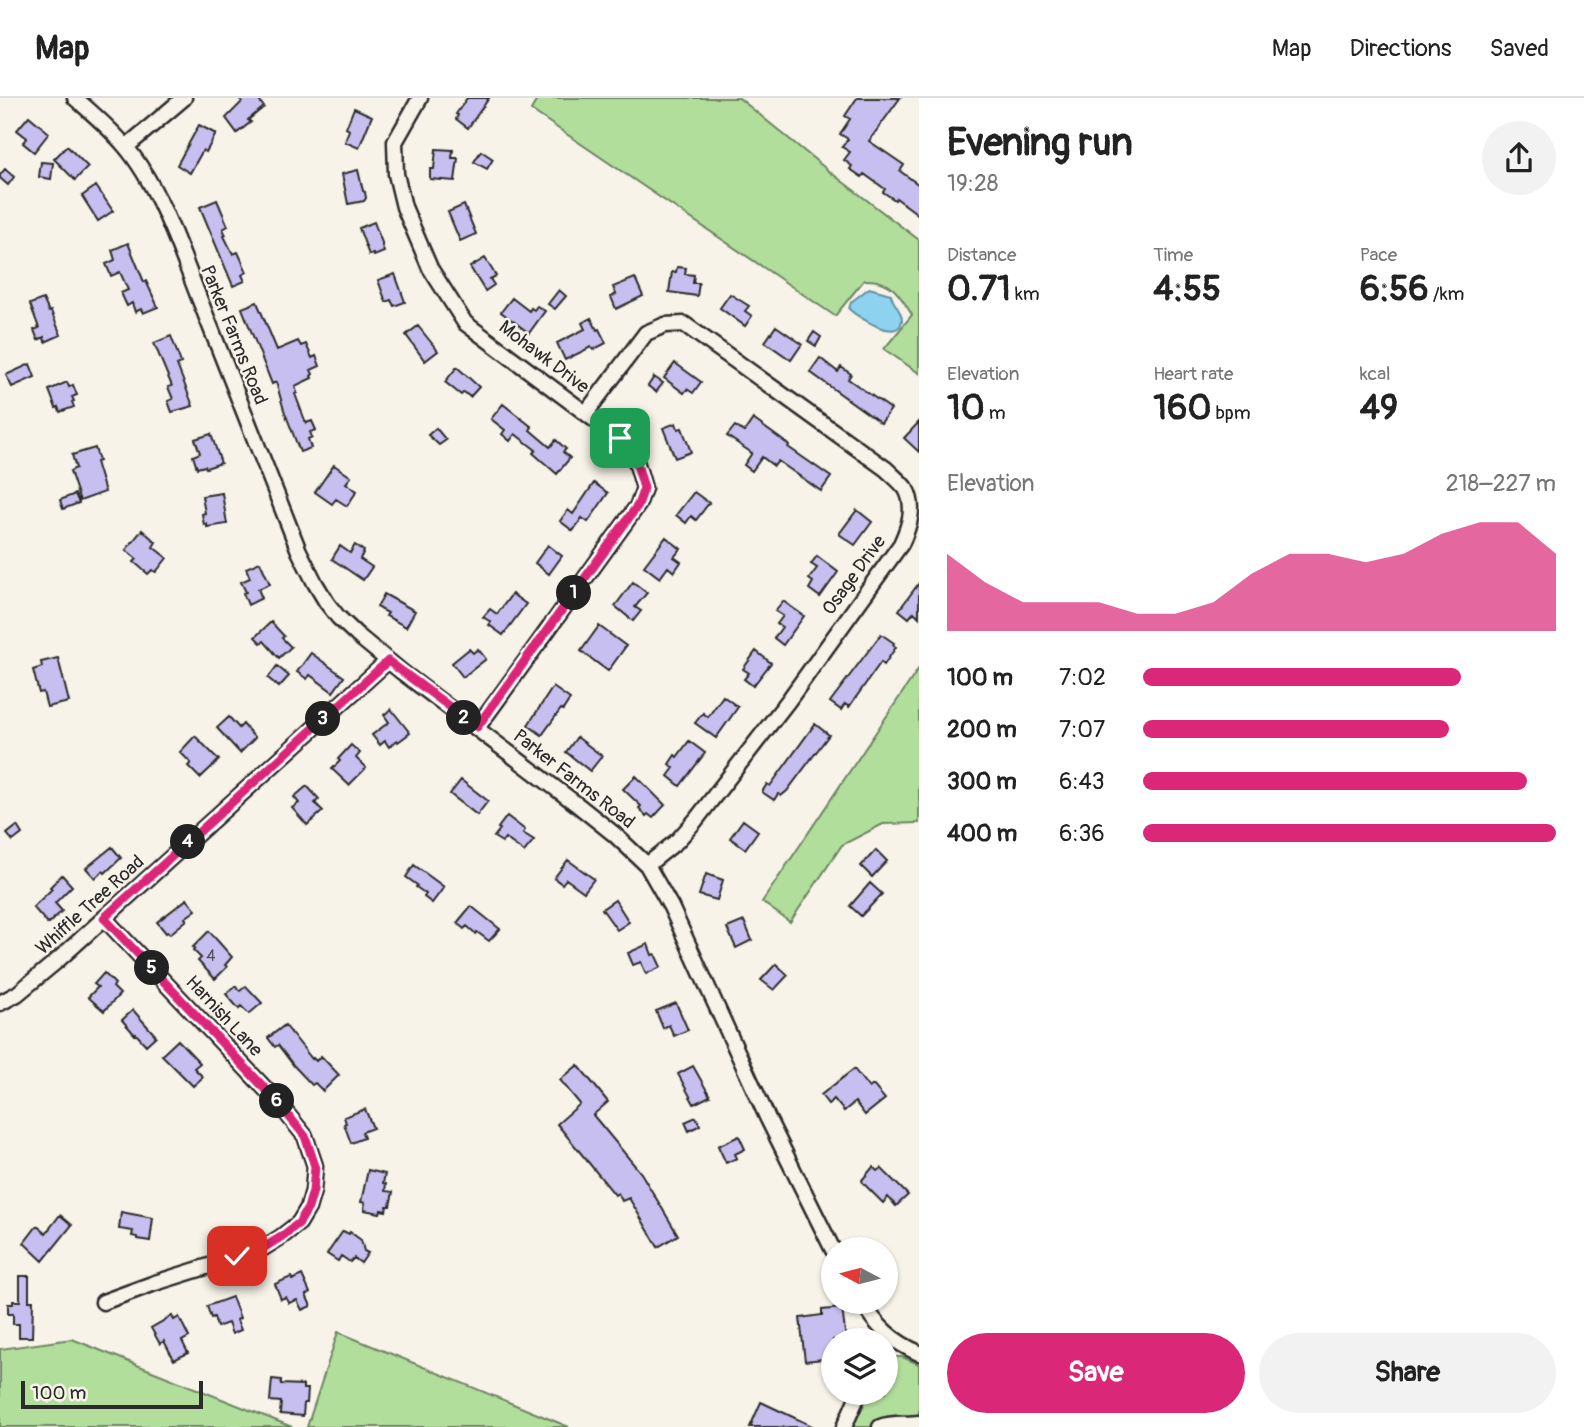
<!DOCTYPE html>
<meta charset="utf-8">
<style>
:root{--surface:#fff;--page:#f2f2f2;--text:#222;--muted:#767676;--line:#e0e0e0;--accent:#db2777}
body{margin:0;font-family:Pangolin,sans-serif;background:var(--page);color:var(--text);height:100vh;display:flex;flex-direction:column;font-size:26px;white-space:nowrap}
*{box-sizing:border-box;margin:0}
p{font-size:23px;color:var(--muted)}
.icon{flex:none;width:38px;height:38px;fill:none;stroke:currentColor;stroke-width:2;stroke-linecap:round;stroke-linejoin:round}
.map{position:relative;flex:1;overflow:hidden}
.sheet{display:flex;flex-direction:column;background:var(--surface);width:665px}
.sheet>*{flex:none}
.needle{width:46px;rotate:277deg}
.controls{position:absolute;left:821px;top:1139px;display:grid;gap:14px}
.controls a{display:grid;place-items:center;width:77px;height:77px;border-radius:50%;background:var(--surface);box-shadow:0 2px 5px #0004;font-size:35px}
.scale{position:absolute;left:21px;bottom:18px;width:182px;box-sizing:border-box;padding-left:7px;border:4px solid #2b2b2b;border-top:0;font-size:19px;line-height:24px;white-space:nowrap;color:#2b2b2b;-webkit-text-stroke:5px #f7f3e8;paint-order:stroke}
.pin{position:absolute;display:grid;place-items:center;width:60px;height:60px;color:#fff;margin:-30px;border-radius:14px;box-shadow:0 4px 10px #0006}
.km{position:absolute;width:35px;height:35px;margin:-18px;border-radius:50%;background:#222;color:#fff;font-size:19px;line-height:35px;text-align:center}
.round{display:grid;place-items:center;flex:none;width:74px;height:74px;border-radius:37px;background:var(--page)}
.overview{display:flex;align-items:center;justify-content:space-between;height:119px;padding:0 28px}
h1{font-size:38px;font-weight:700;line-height:52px}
.metrics{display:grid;grid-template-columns:repeat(3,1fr);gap:10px;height:119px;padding:7px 28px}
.metrics div{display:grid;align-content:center}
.metrics b{font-size:35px;font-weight:700}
.metrics small{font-size:19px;font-weight:400}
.metrics p{font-size:19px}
.chart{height:196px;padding:14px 28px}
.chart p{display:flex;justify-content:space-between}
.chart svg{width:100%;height:126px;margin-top:7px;fill:var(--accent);opacity:.7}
.cta{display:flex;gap:14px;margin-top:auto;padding:14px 28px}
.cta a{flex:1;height:80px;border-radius:42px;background:var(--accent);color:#fff;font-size:28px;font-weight:700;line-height:80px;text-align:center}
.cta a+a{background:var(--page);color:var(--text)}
ul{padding:0 28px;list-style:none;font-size:23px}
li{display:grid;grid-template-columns:112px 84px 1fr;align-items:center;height:52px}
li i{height:18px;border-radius:9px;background:var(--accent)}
header{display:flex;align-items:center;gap:42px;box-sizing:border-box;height:98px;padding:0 35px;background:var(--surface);border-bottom:2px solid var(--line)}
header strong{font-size:33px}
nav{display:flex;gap:38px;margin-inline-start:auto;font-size:24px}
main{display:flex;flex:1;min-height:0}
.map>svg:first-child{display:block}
.green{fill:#b2de9c;stroke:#6e8464;stroke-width:2}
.water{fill:#8dd2ef;stroke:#668fa1;stroke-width:2}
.building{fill:#c8bff1;stroke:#2b2b2b;stroke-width:2}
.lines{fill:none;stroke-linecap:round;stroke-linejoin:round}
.minor-casing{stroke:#2b2b2b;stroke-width:19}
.minor{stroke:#f7f3e8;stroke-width:14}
.route-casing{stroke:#fff;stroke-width:14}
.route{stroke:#db2777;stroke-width:9}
.labels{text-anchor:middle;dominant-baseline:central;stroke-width:5;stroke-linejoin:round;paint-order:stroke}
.number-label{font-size:16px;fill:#52505c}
.street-label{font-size:19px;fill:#2b2b2b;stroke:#f7f3e8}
</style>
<header>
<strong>Map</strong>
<nav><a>Map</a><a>Directions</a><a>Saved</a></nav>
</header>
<main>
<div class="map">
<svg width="919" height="1329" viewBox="0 0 919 1329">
<rect width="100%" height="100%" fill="#f7f3e8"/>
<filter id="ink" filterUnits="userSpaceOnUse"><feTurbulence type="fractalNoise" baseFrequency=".0143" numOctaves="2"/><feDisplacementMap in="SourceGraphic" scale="14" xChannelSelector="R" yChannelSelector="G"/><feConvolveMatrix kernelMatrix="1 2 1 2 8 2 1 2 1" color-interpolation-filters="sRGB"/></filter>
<g filter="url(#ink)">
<path class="green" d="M538,0H739L830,74L919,142V275L884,251L912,217C899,195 891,181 864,182L835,218L531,12Z
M919,570V725L883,726L842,747L790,824L762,804Z
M338,1234L569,1329H307Z
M72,1241L292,1329H0V1251Z
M892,1259H902L919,1266V1329H853L869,1295H886V1265Z"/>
<path class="water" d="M869,190L891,196C892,206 902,212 902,222C900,246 857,219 849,211L851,204Z"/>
<path class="building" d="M239,0H257L264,9L248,22L251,24L237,35L226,20L242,4Z
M467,0H489L468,30L456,21L458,17L456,16Z
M857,0H900L869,43L904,67L900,73L919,87V117L896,100L895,102L883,94L885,91L864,76L862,79L850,71L852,68L844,62L850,54L842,49L848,41L840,36L850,21L845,18Z
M354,10L372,18L359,50L345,44L349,32L346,30Z
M29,18L49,35L34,54L23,45L27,40L17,32Z
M199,27L216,36L206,54L203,52L190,75L177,67Z
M67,48L88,69L75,82L54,61Z
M436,51L453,52L452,60H458L455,83L430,81V71H434Z
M481,53L493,61L487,71L474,64Z
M41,64L53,65L51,81L39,79Z
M5,71L14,79L8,87L0,80V77Z
M358,72L363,93L365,94L366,100L364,103L348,106L342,76Z
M96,88L113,113L98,123L82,98Z
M217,102L228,128L223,131L226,137L224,138L233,156L238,154L247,174L242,177L245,183L233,188L200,109Z
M464,107L476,136L460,143L448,114Z
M374,124L382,145V148L384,154L374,158L373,156L369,157L359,130Z
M128,145L144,184L146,183L158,209L143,215L141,211L135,214L132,205L127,208L121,195L128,192L120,174L111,178L106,166L115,162L112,152Z
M485,160L496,178L490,181L494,187L485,193L470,169Z
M677,169L686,170L685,176L694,177L693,185H699L697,198L669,194L672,174H676Z
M395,176L405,204L394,208L391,202L386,204L378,182Z
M635,180L643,198L616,211L611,199L616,196L613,189Z
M559,192L566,198L555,211L548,206Z
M730,196L749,208L745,213L752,218L745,228L720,210Z
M512,200L529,213L531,210L534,212L537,208L545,213L529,235L501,214Z
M43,201L49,214L51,213L61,237L45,244L44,239L38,242L34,232L39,230L30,206Z
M257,204L277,252L298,243L301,248L306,246L312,260L316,258L320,268L311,272L313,276L311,278L312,280L295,288L297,295L295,296L306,325L312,323L316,332L310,334L312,339L308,341L311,350L300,354L284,312L276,284L272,286L242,210Z
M591,220L597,232L599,231L606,245L593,252L591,249L565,262L557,245L585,231L582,225Z
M418,228L438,253L425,263L406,237Z
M776,228L802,246L791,262L765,244Z
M814,234L821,239L816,248L808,243Z
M171,238L181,265L177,267L193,308L172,314L168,303L173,301L168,289L172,288L154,245Z
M820,260L838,274L841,269L851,276L848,281L891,311L881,325L810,274Z
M675,265L701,284L693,295L687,291L684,295L664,280Z
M30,266L35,279L12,289L6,277Z
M457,269L479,289L470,299L464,294L461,297L445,284Z
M654,279L663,285L656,294L648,288Z
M67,284L69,289L73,287L77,297L72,299L74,303L72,304L74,309L60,314L58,309L56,310L49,292Z
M503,306L532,329L530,332L550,349L556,342L566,351L563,354L570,360L557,376L533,355L536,352L515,336L510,343L502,336L505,332L491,321Z
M753,321L789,347L788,349L831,379L821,393L778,363L774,368L762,359L752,373L744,367L752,355L727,338L735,328L744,334Z
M919,324V354L904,340Z
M676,325L678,331L682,330L691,354L675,360L663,330Z
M436,330L446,342L439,347L428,337Z
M211,336L221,365L206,370L205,368L197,370L193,358L200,355L195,341Z
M95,350L99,363L96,364L105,394L80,403L70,373L76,370L72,357Z
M334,367L351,379L346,385L357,393L347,408L336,401L332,406L315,394Z
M594,385L608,395L588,424L582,420L573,433L560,423L568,412L573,416Z
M694,394L709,405L696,422L691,418L686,425L676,417Z
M222,395L227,426L207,429V426L204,427L202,416L205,415L202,398Z
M75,396L79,405L63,411L60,402Z
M857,412L872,424L855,447L839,436Z
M142,432L156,444L153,449L167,460L156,474L152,472L148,476L134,464L137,461L126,452Z
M666,439L681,451L674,459L681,464L674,474L668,469L660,480L644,468Z
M355,447L364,453L360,461L372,469L363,482L332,461L340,448L350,455Z
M548,447L562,458L549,476L535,465Z
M817,458L838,474L820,499L809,491L813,484L809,481L817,470L811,466Z
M260,464L270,486L258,491L262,500L248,507L243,495L246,494L241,484L250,480L246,470Z
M633,484L647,495L635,509L641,513L633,523L615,508Z
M919,485V519L914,514L909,520L899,512Z
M384,496L415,513L406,529L386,518L388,515L377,509Z
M512,496L526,506L503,537L489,527L491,524L483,519L490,511L497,516Z
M783,503L804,518L783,547L774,540L782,529L777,526L783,518L775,513Z
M271,524L284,538L282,540L291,549L279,560L264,543L261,545L255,539Z
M599,528L626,548L608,573L581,553Z
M881,536L894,545L893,547L896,549L884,567L881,564L849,609L845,606L841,612L830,604Z
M469,551L473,555L478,551L486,561L463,579L452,565Z
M756,553L771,565L753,588L744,581L749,575L743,571Z
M311,555L344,579L333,594L310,577L307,581L297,574Z
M58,560L69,604L47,609L43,594L39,595L33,572L42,569L41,564Z
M277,568L289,578L279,589L268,580Z
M553,589L570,601L563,612L561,611L542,637L528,627Z
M723,598L738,609L716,640L695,625L703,615L708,619Z
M391,611L410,635L398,644L397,642L389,649L385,643L380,647L372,637L389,624L384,617Z
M229,619L239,630L243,626L255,640L240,655L217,630Z
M815,626L829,637L787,693L781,698L778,696L774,702L762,694L767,686L770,688Z
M195,638L219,662L200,680L188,668L191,665L180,654Z
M577,639L602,658L590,673L566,654Z
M689,643L705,655L680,688L668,678L674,670L669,666L675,657L677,659Z
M351,647L360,655L356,660L366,670L349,687L332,671L340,663L338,661Z
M636,678L665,707L653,720L648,716L646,718L639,710L641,708L623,691Z
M461,682L488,703L477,717L450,696Z
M307,688L319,701L315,705L323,713L307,727L292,710L299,705L294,699Z
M507,718L525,732L523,735L534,742L524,754L505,740L502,744L494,739L500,731L498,730Z
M743,722L758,733L745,751L730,740Z
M17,728L22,736L13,743L7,736Z
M112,749L121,760L105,775L103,773L95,780L86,770Z
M876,752L887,763L872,779L861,768Z
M568,762L594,781L584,794L566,781L562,786L554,780Z
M414,767L444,789L432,805L424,799L426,796L416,789L417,787L406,779Z
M706,776L723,782L717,802L699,797Z
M62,777L72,788L55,805L62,813L48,826L33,809L52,791L50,789Z
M870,785L882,796L861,818L850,808Z
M187,801L196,812L185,820L187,822L170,836L168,834L166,835L157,824Z
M615,802L629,824L617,832L602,811Z
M471,808L500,831L489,843L477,834L476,836L467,828L464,831L457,825Z
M744,823L752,842L736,850L727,830Z
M209,833L232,859L225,867L227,869L215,881L198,863L201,860L193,852L195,850L193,849Z
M648,846L652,857L655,856L661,869L646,876L641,864L633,867L628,855Z
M776,866L788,877L774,892L761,882Z
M104,875L115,886L113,889L120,896L104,913L88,899L98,889L94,886Z
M235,888L240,893L246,888L262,905L249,916L241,908L239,911L226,896Z
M676,905L688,932L674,938L669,927L663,930L656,913Z
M133,912L156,938L146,947L136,936L135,937L122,922Z
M285,927L312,961L313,960L316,963L321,958L339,977L323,993L315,985L312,987L294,968L278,947L275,949L268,940Z
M178,942L200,965L194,970L203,979L193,988L162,957Z
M578,967L608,1004L593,1017L641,1075L678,1137L658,1149L629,1100L622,1103L618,1095L615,1097L557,1026L580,1006L560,982Z
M693,968L710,998L694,1006L678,976Z
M854,971L869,990L873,987L885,1001L865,1017L855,1004L844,1013L834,1001L828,1006L821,997Z
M365,1011L373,1030L362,1034L364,1040L351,1045L344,1026L346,1025L344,1019Z
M696,1019L700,1027L689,1033L685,1024Z
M739,1038L745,1051L735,1056L737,1060L726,1065L718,1048Z
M873,1069L877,1073L881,1070L908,1097L896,1108L888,1099L883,1105L863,1085L862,1082Z
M368,1072L385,1076L383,1085L386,1086L385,1093L393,1094L390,1108H387L386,1113L381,1112L380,1115L364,1112L365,1105L361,1104Z
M121,1114L153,1120L150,1143L137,1141V1139L132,1138L133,1133L119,1131Z
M60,1117L72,1127L43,1163L24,1145L37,1128L46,1135Z
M343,1133L349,1136L350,1134L361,1142L364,1153L368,1155L361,1165L354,1160L350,1164L341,1158L338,1163L327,1156Z
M302,1177L310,1195L306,1197L311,1208L302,1212L297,1202L289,1205L286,1199L281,1201L275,1186L291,1179L292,1182Z
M20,1178H29V1203H33L32,1239H19V1226H13V1216H8V1206H13V1203H20Z
M232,1199L240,1220L237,1222L241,1232L232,1236L228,1225L217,1229L214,1219L211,1220L207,1208Z
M842,1210L846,1242H833V1260L805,1263L800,1220L822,1217V1212Z
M172,1218L174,1222L179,1219L189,1239L182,1243L188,1255L174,1262L164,1243L160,1246L151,1230Z
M272,1281L281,1282V1286L303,1287V1291H308L307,1305H304L303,1318L280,1316L281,1304L270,1303Z
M761,1304L814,1329H750Z"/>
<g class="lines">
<g class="minor-casing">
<path id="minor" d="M75,0C92,15 110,30 125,48C160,89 181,155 201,205C234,288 266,370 299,453L315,485L327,505L338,519L357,537L402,574L579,708L614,736L647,767L671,809L768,1021L833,1152
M420,0L395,44L396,76L404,109L430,170L465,225L619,340L636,363L644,390L638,407L477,630
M126,49L184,0
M586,315L646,235L665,227L684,226L886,371C892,377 901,384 906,391C916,409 909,429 901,446L788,603L695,723L677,743L647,767
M0,905L17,896L58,862L388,563
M103,1204L155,1185L260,1152L281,1139L299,1125L308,1110L313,1093L315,1068L305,1038L274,1000L104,820
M862,1204C876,1228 893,1244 919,1255
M844,1329L859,1295
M880,1329C893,1324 906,1327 919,1325"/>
</g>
<use href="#minor" class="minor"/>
</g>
</g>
<g class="lines" filter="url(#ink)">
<g class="route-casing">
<path id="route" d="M237,1158L260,1152L281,1139L299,1125L308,1110L313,1093L315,1068L305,1038L274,1000L104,820L388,563L477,629L638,407L644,390L636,363L620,340"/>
</g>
<use href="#route" class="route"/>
</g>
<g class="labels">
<g class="number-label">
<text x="211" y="858">4</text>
</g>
<g class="street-label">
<text transform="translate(234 237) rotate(68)">Parker Farms Road</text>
<text transform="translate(544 259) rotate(37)">Mohawk Drive</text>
<text transform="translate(854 477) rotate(-54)">Osage Drive</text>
<text transform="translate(574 681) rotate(38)">Parker Farms Road</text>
<text transform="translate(90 807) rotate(-42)">Whiffle Tree Road</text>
<text transform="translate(224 918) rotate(47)">Harnish Lane</text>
</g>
</g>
</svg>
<div class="controls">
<a><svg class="needle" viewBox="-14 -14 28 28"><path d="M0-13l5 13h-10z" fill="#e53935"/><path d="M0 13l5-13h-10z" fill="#767676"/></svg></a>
<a><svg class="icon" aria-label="layers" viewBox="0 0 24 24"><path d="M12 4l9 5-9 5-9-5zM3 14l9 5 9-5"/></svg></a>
</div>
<div class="scale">100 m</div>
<div class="pin" style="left:620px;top:340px;background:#1e9e55"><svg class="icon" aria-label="arrive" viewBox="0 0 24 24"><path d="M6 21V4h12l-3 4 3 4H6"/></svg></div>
<div class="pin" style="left:237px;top:1158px;background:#d93025"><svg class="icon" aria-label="check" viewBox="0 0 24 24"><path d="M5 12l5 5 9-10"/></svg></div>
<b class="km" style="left:574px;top:495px">1</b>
<b class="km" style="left:464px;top:620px">2</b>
<b class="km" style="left:323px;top:621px">3</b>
<b class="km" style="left:188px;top:744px">4</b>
<b class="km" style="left:152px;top:870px">5</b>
<b class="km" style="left:277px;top:1003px">6</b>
</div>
<section class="sheet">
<div class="overview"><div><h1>Evening run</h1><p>19:28</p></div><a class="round"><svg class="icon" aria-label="share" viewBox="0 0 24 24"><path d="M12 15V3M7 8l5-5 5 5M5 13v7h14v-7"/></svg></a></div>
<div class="metrics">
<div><p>Distance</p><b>0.71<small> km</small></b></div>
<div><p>Time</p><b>4:55</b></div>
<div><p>Pace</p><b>6:56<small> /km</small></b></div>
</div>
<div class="metrics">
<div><p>Elevation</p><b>10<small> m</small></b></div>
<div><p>Heart rate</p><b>160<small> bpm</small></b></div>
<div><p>kcal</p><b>49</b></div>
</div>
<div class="chart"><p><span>Elevation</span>218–227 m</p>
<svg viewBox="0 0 160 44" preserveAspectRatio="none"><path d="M0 44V17L10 27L20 34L30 34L40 34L50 38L60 38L70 34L80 24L90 17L100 17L110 20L120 17L130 10L140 6L150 6L160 17V44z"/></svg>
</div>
<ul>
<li><b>100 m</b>7:02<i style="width:77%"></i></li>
<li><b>200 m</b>7:07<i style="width:74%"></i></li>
<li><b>300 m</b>6:43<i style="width:93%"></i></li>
<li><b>400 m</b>6:36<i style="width:100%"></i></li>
</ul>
<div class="cta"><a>Save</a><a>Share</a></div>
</section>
</main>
